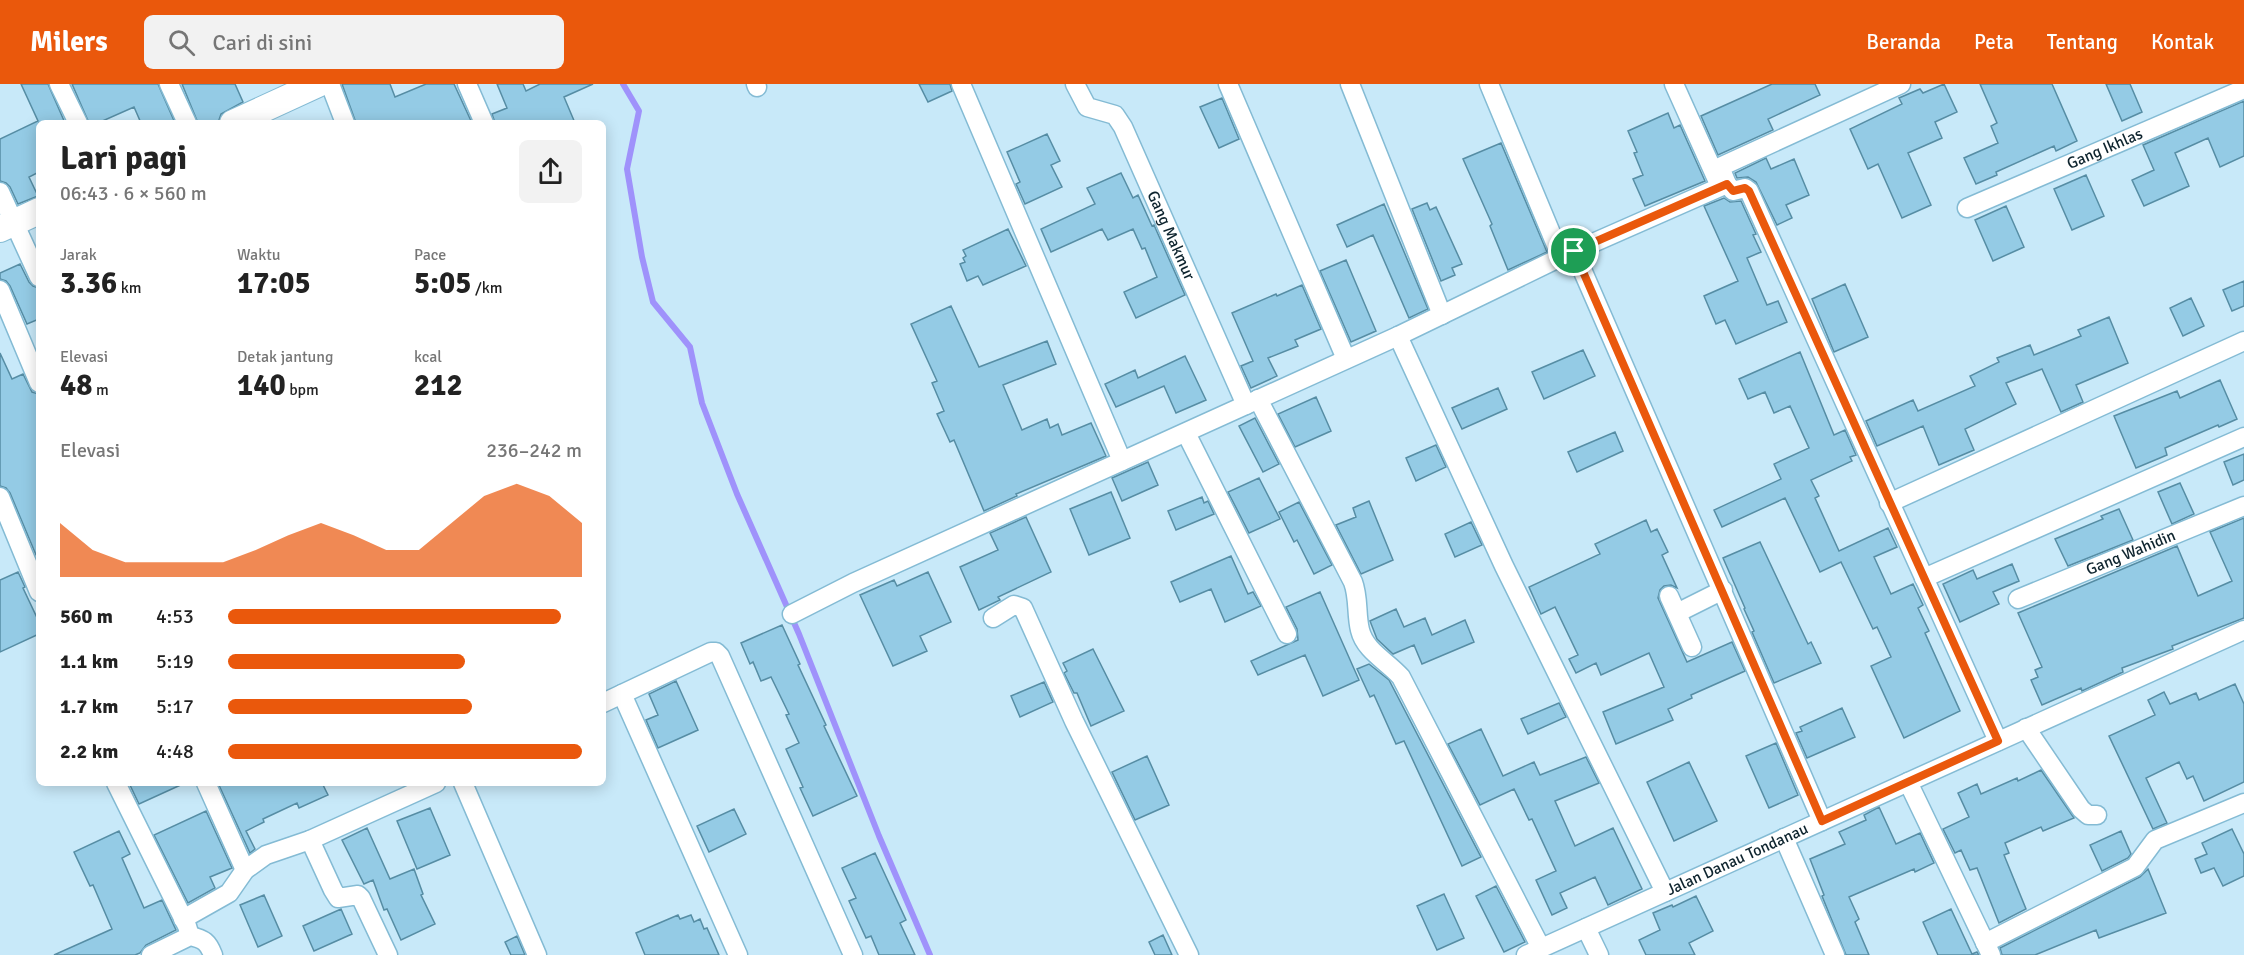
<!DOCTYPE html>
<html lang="id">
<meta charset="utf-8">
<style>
:root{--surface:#fff;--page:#f2f2f2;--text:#222;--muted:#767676;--accent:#ea580c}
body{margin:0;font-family:Signika,sans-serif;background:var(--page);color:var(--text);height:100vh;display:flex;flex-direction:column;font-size:22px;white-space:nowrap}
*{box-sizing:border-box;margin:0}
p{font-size:20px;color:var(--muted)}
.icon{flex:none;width:33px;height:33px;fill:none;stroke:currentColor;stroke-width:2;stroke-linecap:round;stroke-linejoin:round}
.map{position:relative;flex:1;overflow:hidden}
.panel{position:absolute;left:36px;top:36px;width:570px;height:666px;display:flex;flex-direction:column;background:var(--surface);border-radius:9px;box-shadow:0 3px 15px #0003}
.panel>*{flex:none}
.pin{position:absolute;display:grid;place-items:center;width:51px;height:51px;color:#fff;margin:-26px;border:3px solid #fff;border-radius:50%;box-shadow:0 2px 6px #0007}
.round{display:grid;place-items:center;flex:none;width:63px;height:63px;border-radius:9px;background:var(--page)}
.headline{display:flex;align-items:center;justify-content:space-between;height:102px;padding:0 24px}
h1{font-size:33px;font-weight:700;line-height:45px}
.metrics{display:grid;grid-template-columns:repeat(3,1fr);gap:9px;height:102px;padding:6px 24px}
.metrics div{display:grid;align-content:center}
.metrics b{font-size:30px;font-weight:700}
.metrics small{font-size:16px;font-weight:400}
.metrics p{font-size:16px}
.chart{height:168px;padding:12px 24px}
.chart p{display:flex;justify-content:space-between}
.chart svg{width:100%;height:108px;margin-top:6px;fill:var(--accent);opacity:.7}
ul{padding:0 24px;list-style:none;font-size:20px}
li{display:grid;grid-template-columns:96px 72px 1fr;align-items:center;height:45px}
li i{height:15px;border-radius:8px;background:var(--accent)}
header{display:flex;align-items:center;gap:36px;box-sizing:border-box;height:84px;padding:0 30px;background:var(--accent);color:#fff}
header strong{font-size:28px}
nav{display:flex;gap:33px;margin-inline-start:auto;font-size:21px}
.search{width:420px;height:54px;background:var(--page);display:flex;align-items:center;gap:15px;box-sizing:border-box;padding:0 21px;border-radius:9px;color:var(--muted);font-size:22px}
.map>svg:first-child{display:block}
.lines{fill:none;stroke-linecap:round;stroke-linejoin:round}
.stream{stroke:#9f92fb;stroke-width:6}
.building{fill:#94cbe5;stroke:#568da4;stroke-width:1.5}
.street-casing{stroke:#84bbd4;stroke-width:21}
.secondary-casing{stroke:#84bbd4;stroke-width:28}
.street{stroke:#fff;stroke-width:18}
.secondary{stroke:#fff;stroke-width:26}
.route-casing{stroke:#fff;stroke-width:12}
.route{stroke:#ea580c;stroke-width:8}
.labels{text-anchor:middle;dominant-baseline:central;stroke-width:5;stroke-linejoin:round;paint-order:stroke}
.street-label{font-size:16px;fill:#0e242e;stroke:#c8e9f9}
</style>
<header>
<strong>Milers</strong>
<div class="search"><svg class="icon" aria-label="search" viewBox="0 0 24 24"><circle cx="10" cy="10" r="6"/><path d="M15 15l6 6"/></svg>Cari di sini</div>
<nav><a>Beranda</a><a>Peta</a><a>Tentang</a><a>Kontak</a></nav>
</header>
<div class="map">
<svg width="2244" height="871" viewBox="0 0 2244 871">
<rect width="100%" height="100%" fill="#c8e9f9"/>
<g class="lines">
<path class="stream" d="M623,0L639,27L627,85L642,173L653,218L690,263L702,319L737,410L799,550L879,752L930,871"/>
</g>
<path class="building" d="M21,0H48L65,39H39V88L29,93L38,112L18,120L10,103L6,99L0,97V55L38,37Z
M72,0H158L175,39H141L134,23L98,39H89Z
M182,0H235L243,18L221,30L218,39H198Z
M342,0H390L395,13L426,0H454L472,39H356Z
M497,0H523L526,7L540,0H593L564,13L575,39H495L492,30L507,24Z
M919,0H950L952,7L928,18Z
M1772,0H1815L1820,11L1768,35L1773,46L1718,71L1701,32Z
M1944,0L1957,28L1935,38L1942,54L1908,69L1931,121L1902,134L1878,80L1868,85L1850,45L1902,20L1899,14L1920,5L1923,9Z
M1980,0H2052L2077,57L2056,67L2054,62L1996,88L1997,91L1976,100L1964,74L1998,59L1991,42L1997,39Z
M2106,0H2130L2142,28L2122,37Z
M1222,14L1239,55L1219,64L1200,23Z
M2244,17V72L2220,83L2208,54L2175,69L2189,102L2144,122L2132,96L2154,86L2143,61Z
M1668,29L1674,44L1680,41L1705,97L1645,122L1633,95L1643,91L1634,69L1637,68L1628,47Z
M1047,50L1060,77L1051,81L1062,103L1025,120L1016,100L1020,98L1007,68Z
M1501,59L1547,168L1508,186L1490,142L1492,140L1463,75Z
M1766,74L1771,85L1794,75L1809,111L1786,121L1792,134L1777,141L1756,98L1748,93L1737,94L1735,89Z
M1121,89L1133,114L1138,111L1152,142L1154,141L1185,211L1136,234L1124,208L1157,193L1145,164L1142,165L1133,145L1108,156L1102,145L1051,168L1041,145L1095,120L1087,104Z
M2086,91L2104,132L2072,146L2054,105Z
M1724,114L1730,118L1741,117L1756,150L1753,151L1761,168L1747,174L1767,221L1778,217L1787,238L1736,260L1725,236L1716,240L1704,212L1738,197L1704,122Z
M1427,119L1430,126L1436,123L1462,180L1452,184L1455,191L1441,197L1412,125Z
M1384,120L1428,225L1409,234L1373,151L1347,163L1337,141Z
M2006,122L2024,163L1993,177L1975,136Z
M1008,145L1026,182L983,201L978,192L967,197L960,180L965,178L963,174L966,172L963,166Z
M1346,176L1376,247L1351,258L1320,187Z
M20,180L29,198L33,202L39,204V235L27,240L10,202L6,197L0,195V189Z
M2244,197V222L2232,227L2223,206Z
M1845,200L1868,253L1834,268L1812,215Z
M1302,201L1321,245L1295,256L1298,262L1268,274L1277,292L1251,304L1241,282L1253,277L1232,229L1276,210L1277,212Z
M2191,214L2204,242L2183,252L2170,224Z
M951,222L979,283L1047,257L1056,280L1003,301L1022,346L1047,335L1050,344L1058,340L1062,351L1091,339L1106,372L1016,410L1017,412L984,427L954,356L950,358L937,330L944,327L932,299L937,297L911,240Z
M2109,233L2128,279L2076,301L2083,318L2061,328L2042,285L2006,299L2016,320L1965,345L1974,366L1939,381L1923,342L1877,362L1866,337L1913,316L1918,327L1975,302L1970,292L1999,278L1997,274L2030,261L2034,271L2081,252L2078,246Z
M1583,266L1595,292L1544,315L1532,288Z
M1800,268L1834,351L1845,346L1856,371L1850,373L1852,377L1811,396L1819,412L1815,414L1839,467L1888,444L1897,463L1874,473L1891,510L1913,500L1923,521L1918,524L1929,547L1925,549L1960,627L1904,654L1871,582L1891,573L1877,543L1873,545L1841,478L1820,488L1785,414L1722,443L1714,426L1781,395L1774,380L1809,364L1790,322L1774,329L1765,308L1748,315L1739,295Z
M0,269L12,295L23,290L32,308L39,310V478L10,409L6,404L0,402Z
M1185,272L1206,316L1176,329L1164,302L1116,323L1105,300L1135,286L1138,294Z
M2220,296L2237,335L2219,343L2218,341L2165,364L2167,371L2136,384L2114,332L2177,307L2180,314Z
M1498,304L1507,325L1462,345L1452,324Z
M1316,313L1331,347L1295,363L1278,330Z
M1255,334L1279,380L1263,388L1239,342Z
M1615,348L1623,367L1577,388L1568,368Z
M1436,361L1446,383L1416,397L1406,374Z
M2244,370V396L2233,401L2224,378Z
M1148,378L1158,401L1122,417L1112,394Z
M1259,394L1280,435L1249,449L1228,408Z
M2180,399L2194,430L2172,440L2158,408Z
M1111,408L1130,454L1089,471L1070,425Z
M1202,413L1204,419L1208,417L1214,430L1176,446L1168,427Z
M1369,417L1393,476L1361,490L1336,441L1356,433L1353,424Z
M1299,418L1332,481L1314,490L1297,456L1294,458L1279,428Z
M2119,425L2133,456L2068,482L2055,455L2103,435L2101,432Z
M1026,433L1051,488L998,513L1000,516L979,526L960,483L998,466L990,449Z
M2244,434V534L2172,562L2173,565L2122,584L2123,588L2082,607L2081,604L2042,621L2031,596L2038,593L2035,586L2042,583L2018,529L2177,462L2198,512L2232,497L2210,448Z
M1646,436L1651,448L1657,445L1668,468L1662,471L1677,504L1671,501L1664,502L1660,506L1658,514L1687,578L1732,558L1745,587L1691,611L1692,614L1668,625L1673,636L1616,660L1603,628L1664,603L1649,569L1601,591L1596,579L1576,589L1569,575L1578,571L1555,523L1541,530L1529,503L1600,470L1595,460Z
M1471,438L1482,461L1455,473L1445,450Z
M1760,458L1808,560L1811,558L1821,579L1774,599L1752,548L1754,547L1744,525L1745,524L1723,474Z
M1231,472L1248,510L1253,508L1261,522L1225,538L1211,505L1180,518L1171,498Z
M2012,480L2019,497L1993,508L1999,520L1960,538L1943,500L1973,486L1977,495Z
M18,488L25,503L23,504L39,538V550L0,568V496Z
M928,488L951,538L920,552L927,567L893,582L860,511L894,496L897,502Z
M1320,508L1359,596L1323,612L1305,571L1258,591L1251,577L1298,556L1297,545L1286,523Z
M1396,525L1404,543L1425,534L1432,551L1465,536L1474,558L1422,580L1414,561L1393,570L1377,555L1370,537Z
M782,541L800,580L798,581L826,641L824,642L857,712L813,732L800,704L803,703L786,665L799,659L786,631L789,630L771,593L761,597L753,578L750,580L741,559Z
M1093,565L1124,627L1091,642L1077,609H1074L1064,589L1067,587L1063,579Z
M1369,580L1389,596L1481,773L1462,782L1404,657L1396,660L1374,611L1370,613L1357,585Z
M676,597L698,646L658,664L646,636L658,631L649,610Z
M1044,598L1053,618L1020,633L1011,612Z
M2235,600L2244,620V698L2204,717L2193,692L2187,695L2179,678L2146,694L2167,739L2153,745L2109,652L2155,631L2148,616L2164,608L2170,620L2196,609L2199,616Z
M1559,619L1566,633L1528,650L1521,635Z
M1842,624L1855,653L1807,674L1796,649L1802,647L1800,643Z
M1481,645L1503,692L1534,678L1540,691L1586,673L1599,699L1555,717L1575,762L1613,744L1642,805L1608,821L1595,793L1560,809L1567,824L1552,831L1536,796L1556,787L1532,735L1529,736L1514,705L1480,721L1448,660Z
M1776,659L1798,711L1769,724L1746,672Z
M1147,672L1169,721L1135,736L1112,688Z
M1689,678L1717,737L1674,757L1647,698Z
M2041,686L2074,734L2043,747L2041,743L2005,759L2009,769L2004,771L2026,825L1999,839L1977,784L1970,786L1961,766L1955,769L1943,745L1969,733L1958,709L1977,700L1981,710L2017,694L2018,697Z
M129,699H185L139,720Z
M218,699H322L328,711L299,724L297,719L263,735L264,738L246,747L255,765L250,769Z
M1879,723L1896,760L1920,749L1934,779L1915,788L1914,785L1849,813L1859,835L1855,838L1869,871H1846L1822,812L1824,811L1810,775L1845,760L1839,748L1866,736L1864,731Z
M430,724L450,771L417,785L397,737Z
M734,725L746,750L709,768L697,742Z
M206,727L232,784L210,793L215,804L188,819L154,751Z
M367,744L390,795L414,785L423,810L421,811L435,840L401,856L387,825L384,826L373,796L364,800L342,756Z
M2232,745L2244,770V792L2223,802L2214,784L2201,789L2195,775L2207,770L2202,759Z
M119,747L130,770L122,774L144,824L162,816L176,846L146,861L140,869L135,871H54L112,845L93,801L90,802L74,768Z
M2121,747L2131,770L2128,774L2102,787L2090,761Z
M875,769L906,836L900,839L915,871H879L871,852L866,854L849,817L856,814L842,784Z
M2148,785L2166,829L2099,854L2096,846L2035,871H2002L2000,864L2140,793Z
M1496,802L1525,858L1504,868L1476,812Z
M1444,810L1464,854L1437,866L1417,822Z
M264,811L282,852L258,863L240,821Z
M1696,812L1713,847L1689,859L1695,871H1646L1639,856L1660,846L1653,829L1672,821L1673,823Z
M341,825L352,850L314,867L303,842Z
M1951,825L1972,870L1977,868L1979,871H1938L1923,838Z
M678,831L680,835L691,831L694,838L700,835L704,845L707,844L719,871H645L636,849Z
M1163,851L1172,871H1155L1149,858Z
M517,852L525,871H511L505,858Z"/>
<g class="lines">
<g class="street-casing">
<g id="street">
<path d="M59,0L78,39"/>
<path d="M169,0L187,39"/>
<path d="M330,0L345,39"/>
<path d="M467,0L484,39"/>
<path d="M756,0L757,3"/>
<path d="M961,0L1122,377"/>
<path id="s1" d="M1075,0L1087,23L1115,31L1123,43L1246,321"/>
<path d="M1228,0L1346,275"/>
<path d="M1350,0L1442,231"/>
<path d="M1489,0L1561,173"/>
<path d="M1674,0L1719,100"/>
<path d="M1727,100L1733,107L1745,104L1749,107L1998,657"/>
<path d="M0,108L39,193"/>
<path id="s2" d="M1967,124L2244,5"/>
<path d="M1574,167L1822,737"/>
<path d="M0,206L39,299"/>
<path d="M1398,252L1504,482L1665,808"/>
<path d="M1258,315L1353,498C1359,514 1356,530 1360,546C1365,567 1387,577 1401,593L1541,864"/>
<path d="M1186,349L1287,550"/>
<path d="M0,413L39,508"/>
<path d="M1889,419L2244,257"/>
<path d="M1924,494L2244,353"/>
<path d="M1669,512L1692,563"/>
<path id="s3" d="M2018,515L2244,422"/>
<path d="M1677,529L1723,506"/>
<path d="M792,530L853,499L1398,252L1561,173L1727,100L1720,83L1901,0"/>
<path d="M993,534L1014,521L1023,524L1074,637L1189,871"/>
<path d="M622,610L738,871"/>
<path d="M603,619L711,568H716L720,572L853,871"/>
<path d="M2026,644L2081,725L2088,731H2097"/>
<path d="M1908,698L1991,871"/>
<path d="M116,699L187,842L190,852"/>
<path d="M206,699L245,786"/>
<path d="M463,699L537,871"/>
<path d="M1784,754L1835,871"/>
<path d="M310,756L333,806L338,814L358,811L361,814L388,871"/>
<path d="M183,835L229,809L245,786L266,771L310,756L436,699"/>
<path d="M1586,844L1599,871"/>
<path d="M1985,859L2135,783L2155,756L2244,719"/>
<path d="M151,871L190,852C204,855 208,858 213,871"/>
<path id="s4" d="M1526,871L2244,546"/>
</g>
</g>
<g class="secondary-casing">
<path id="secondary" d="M233,39L318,0
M0,145L39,127"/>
</g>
<use href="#street" class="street"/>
<use href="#secondary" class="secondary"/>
</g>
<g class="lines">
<g class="route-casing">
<path id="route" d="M1727,100L1733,107L1745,104L1749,107L1998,657L1822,737L1574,167Z"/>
</g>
<use href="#route" class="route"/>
</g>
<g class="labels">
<g class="street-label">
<text stroke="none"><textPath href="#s2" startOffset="150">Gang Ikhlas</textPath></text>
<text stroke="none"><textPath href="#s1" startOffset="188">Gang Makmur</textPath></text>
<text stroke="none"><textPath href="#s3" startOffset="122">Gang Wahidin</textPath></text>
<text stroke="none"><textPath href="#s4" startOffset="232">Jalan Danau Tondanau</textPath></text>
</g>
</g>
</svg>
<div class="pin" style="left:1574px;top:167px;background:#1e9e55"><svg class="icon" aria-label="arrive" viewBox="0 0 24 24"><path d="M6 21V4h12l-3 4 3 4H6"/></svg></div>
<section class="panel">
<div class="headline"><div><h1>Lari pagi</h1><p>06:43 · 6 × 560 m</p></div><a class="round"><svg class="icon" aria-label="share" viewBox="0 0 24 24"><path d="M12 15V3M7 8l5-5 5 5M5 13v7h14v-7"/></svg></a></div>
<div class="metrics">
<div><p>Jarak</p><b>3.36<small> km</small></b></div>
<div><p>Waktu</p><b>17:05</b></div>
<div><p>Pace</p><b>5:05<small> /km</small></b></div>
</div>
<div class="metrics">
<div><p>Elevasi</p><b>48<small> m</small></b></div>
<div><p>Detak jantung</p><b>140<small> bpm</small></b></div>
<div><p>kcal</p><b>212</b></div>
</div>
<div class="chart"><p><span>Elevasi</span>236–242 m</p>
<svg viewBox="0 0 160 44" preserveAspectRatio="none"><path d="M0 44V22L10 33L20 38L30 38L40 38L50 38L60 33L70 27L80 22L90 27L100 33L110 33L120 22L130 11L140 6L150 11L160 22V44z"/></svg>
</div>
<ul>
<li><b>560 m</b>4:53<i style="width:94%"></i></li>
<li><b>1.1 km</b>5:19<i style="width:67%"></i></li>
<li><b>1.7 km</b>5:17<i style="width:69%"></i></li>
<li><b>2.2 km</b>4:48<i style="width:100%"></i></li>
</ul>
</section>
</div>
